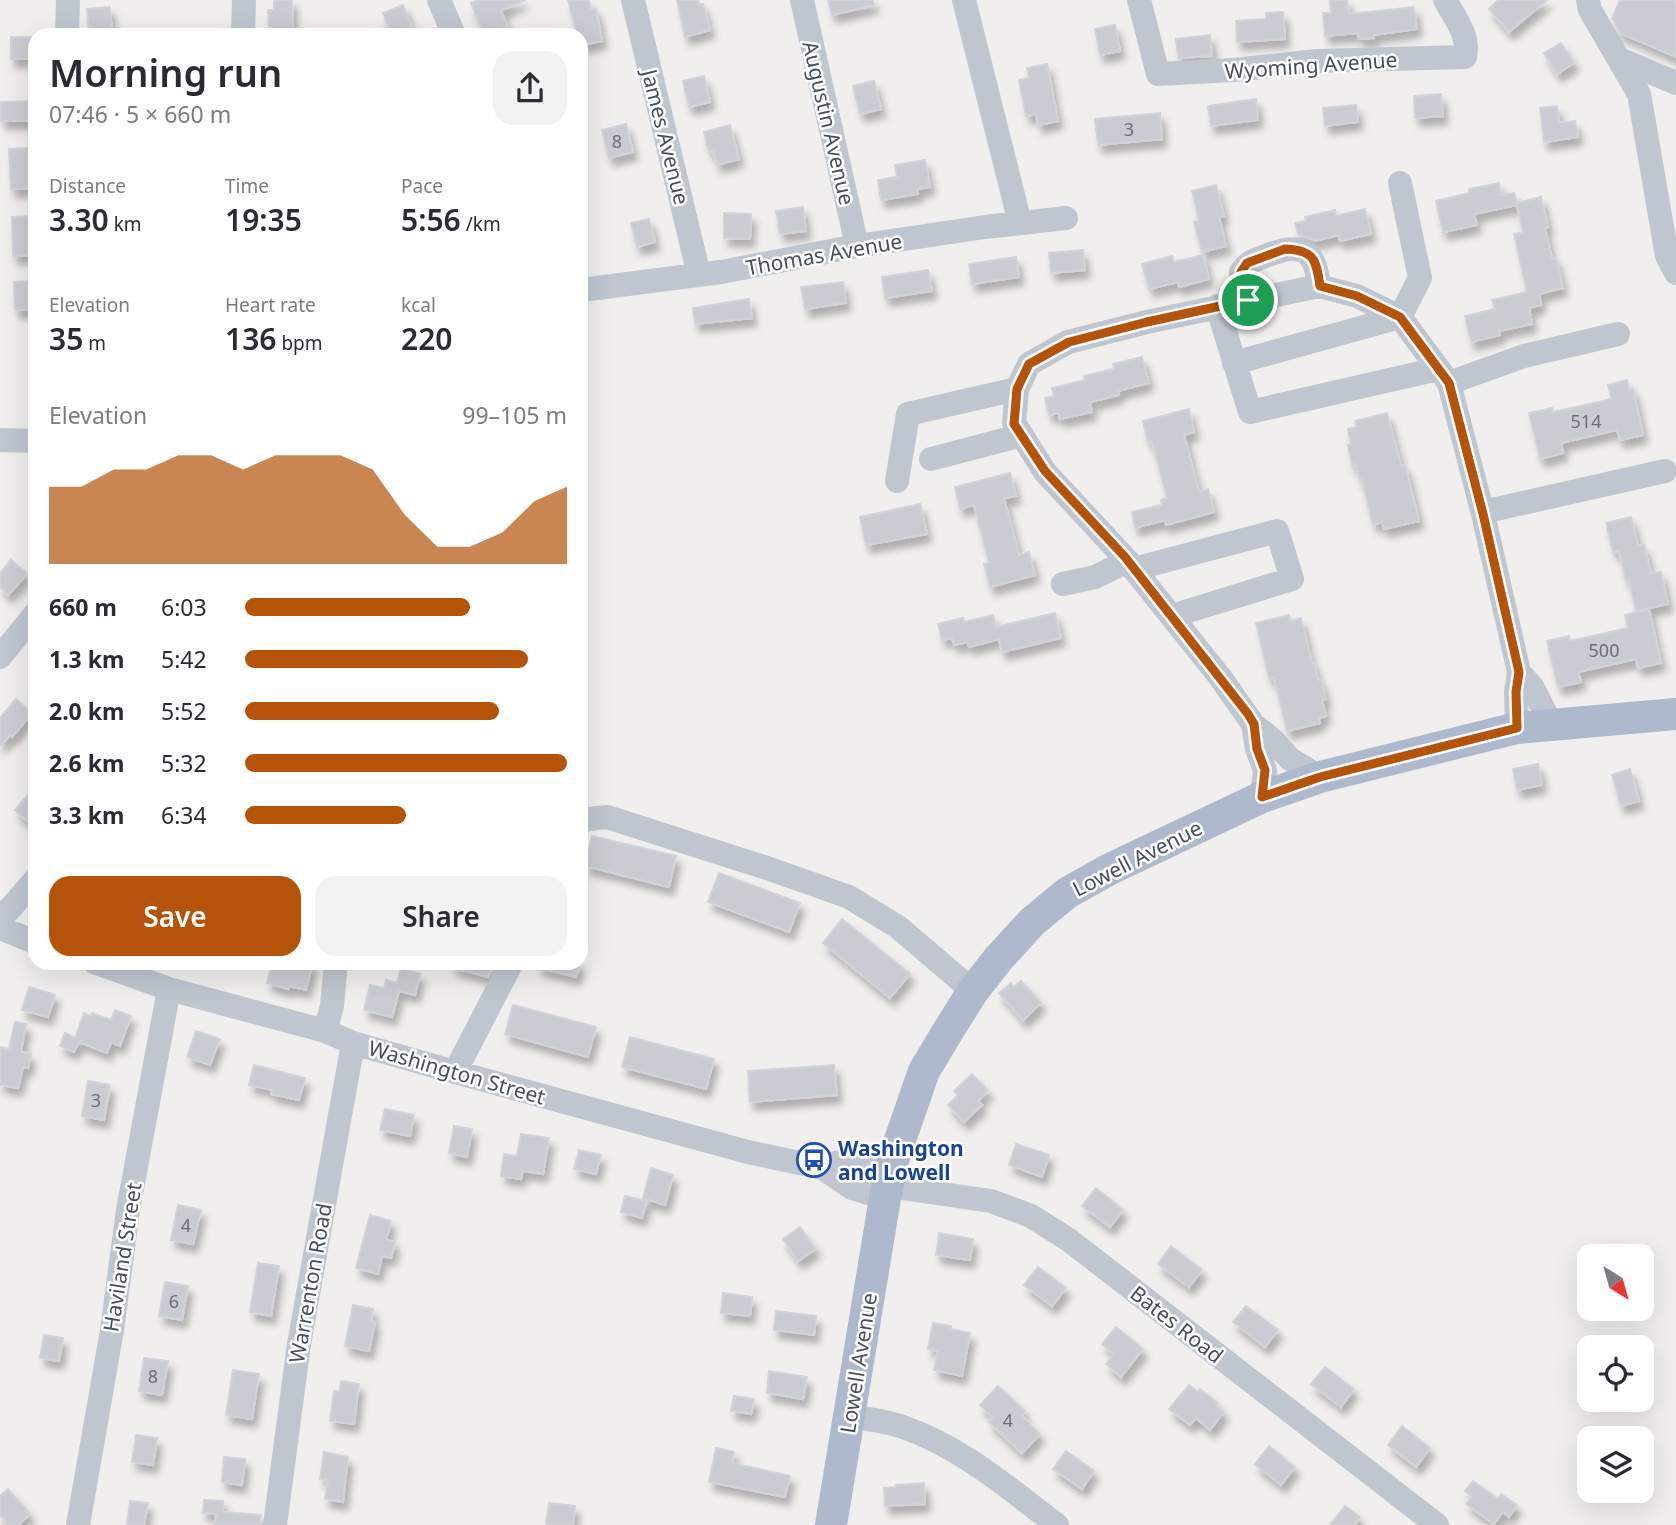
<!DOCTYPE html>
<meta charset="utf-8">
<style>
:root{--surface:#fff;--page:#f2f2f3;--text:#2b2b33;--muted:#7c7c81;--accent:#b45309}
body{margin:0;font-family:"Noto Sans",sans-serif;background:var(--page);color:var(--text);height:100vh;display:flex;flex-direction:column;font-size:26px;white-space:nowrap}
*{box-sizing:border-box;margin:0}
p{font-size:23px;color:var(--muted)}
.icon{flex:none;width:38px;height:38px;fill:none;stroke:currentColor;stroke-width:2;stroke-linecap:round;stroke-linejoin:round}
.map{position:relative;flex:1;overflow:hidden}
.panel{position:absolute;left:28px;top:28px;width:560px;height:942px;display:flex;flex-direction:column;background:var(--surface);border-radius:21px;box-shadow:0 7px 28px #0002}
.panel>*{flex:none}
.needle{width:46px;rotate:143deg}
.fabs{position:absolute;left:1577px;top:1244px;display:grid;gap:14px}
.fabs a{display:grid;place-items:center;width:77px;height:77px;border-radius:14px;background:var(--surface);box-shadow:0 7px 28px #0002;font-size:35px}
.pin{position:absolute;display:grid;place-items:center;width:60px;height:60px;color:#fff;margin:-30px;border:4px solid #fff;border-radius:50%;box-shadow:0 2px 7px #0007}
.round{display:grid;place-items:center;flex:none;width:74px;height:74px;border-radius:21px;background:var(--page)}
.overview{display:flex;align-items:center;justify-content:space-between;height:119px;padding:0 21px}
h1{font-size:38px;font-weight:600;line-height:52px}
.metrics{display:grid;grid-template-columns:repeat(3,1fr);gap:10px;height:119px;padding:7px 21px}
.metrics div{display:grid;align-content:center}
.metrics b{font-size:30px;font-weight:600}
.metrics small{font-size:19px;font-weight:400}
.metrics p{font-size:19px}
.chart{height:196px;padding:14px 21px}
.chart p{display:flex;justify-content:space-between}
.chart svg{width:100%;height:126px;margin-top:7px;fill:var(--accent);opacity:.7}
.action{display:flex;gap:14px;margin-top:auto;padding:14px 21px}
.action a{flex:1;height:80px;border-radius:21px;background:var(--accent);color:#fff;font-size:28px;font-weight:600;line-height:80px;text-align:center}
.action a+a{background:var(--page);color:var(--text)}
ul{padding:0 21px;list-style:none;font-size:23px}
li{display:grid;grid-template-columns:112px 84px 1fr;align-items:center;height:52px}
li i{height:18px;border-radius:9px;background:var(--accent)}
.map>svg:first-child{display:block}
.building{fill:#cbccd3;stroke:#d2d3da;stroke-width:2;filter:url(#shadow)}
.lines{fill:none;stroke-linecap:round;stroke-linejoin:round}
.minor{stroke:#bfc6d0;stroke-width:24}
.major{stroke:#aeb9cd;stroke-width:32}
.route-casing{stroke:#fff;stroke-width:14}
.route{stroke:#b45309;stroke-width:9}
.labels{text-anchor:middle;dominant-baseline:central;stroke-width:5;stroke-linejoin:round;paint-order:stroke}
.number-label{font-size:18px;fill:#686e79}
.street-label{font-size:21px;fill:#474e5b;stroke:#fff}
.transit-label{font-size:21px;font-weight:bold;fill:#164399;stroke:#fff;text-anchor:start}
</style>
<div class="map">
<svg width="1676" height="1525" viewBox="0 0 1676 1525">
<defs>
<filter id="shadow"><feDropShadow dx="4.5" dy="8" stdDeviation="3.5" flood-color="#0004"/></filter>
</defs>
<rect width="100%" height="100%" fill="#f1eeee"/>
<path class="building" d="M274,0H292L293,35H274V28H269L268,10H274Z
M478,0H525L501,10L511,35H484L471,3Z
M568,0H589L591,9H596L602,41L581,45V35H577Z
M677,0H698L699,5L703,4L710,30L685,37Z
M828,0H873L874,5L832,15Z
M1330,0H1347L1349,14L1414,7L1417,29L1373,35L1374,38L1359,39L1358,33L1325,36L1323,13H1331Z
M1498,0H1547L1509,32L1489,9Z
M1620,0H1676V57L1620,33L1612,18Z
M403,5L415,35H392L383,13Z
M110,7L112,34L89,35L87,9Z
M1283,12L1285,39L1237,42L1236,21L1266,19V13Z
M1115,25L1120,51L1100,55L1095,29Z
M1210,35L1212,56L1178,58L1176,39Z
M11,37H35V59H11Z
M1561,43L1574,63L1557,74L1544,53Z
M1047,64L1058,121L1038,125L1036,114L1026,116L1019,80L1029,78L1027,68Z
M704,76L710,102L689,107L683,81Z
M874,81L881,109L860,114L853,86Z
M1441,94L1443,116L1415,118L1414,96Z
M1256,99L1258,120L1211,126L1208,106Z
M35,101V121H1V102Z
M1356,105L1358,122L1325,126L1323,108Z
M1557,106L1559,123L1575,121L1578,137L1544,142L1540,108Z
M1160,113L1162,139L1098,145L1095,119Z
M626,124L633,152L609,158L602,130Z
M730,125L739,159L717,165L713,151L709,152L704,132Z
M32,148V165H35V188L11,189L9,149Z
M925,160L930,187L917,189L918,194L881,200L878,180L897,177L895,165Z
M1499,183L1501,195L1514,193L1517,203L1541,197L1548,227L1545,228L1552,259L1556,258L1563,288L1539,294L1541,305L1529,308L1532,324L1499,331L1500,335L1471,342L1465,316L1495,309L1492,300L1527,292L1514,234L1523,232L1517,205L1474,214L1477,225L1443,232L1436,201L1469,193V189Z
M1216,185L1224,216L1219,217L1226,246L1202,252L1194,222L1199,220L1192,191Z
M803,207L806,231L780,234L776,211Z
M1365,209L1371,234L1340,241L1339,235L1315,241L1298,234L1295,223L1306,221L1305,217L1335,210L1336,216Z
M724,213L751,214L750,239L724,238Z
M34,216L35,255L13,256L12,217Z
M649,219L655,242L637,247L631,223Z
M1083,250L1085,270L1051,273L1049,253Z
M1203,255L1209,279L1179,287L1178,282L1149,289L1142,264L1172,256L1174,262Z
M1016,257L1019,277L972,284L969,264Z
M928,270L932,291L885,298L882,277Z
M34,281L35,309L15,310L14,282Z
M843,282L846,303L805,309L801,287Z
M749,299L752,318L695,324L693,308Z
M1142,357L1149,383L1118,391L1119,395L1090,402L1092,412L1060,419L1059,413L1049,415L1045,398L1054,396L1052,388L1085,380L1084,376L1114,369L1113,364Z
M1627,380L1629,390L1633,389L1643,435L1620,440L1617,430L1561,443L1563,453L1540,459L1529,413L1552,408L1553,412L1612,399L1608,385Z
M1189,409L1194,432L1184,435L1199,492L1208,489L1214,512L1166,525L1165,520L1135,528L1132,512L1162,505L1161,500L1167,498L1152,441L1148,442L1143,421Z
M1387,413L1401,466L1405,465L1419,521L1384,529L1382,522L1373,525L1362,480H1360L1356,464L1352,465L1348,445H1351L1348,429L1357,427L1355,421Z
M1010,473L1016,496L1004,498L1019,555L1029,552L1035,575L990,587L984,564L989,563L974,505L960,509L955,487Z
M920,504L927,534L866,545L860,517Z
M1631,517L1638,546L1644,545L1651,574L1661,572L1668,604L1636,611L1629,580L1626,581L1619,551L1613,552L1606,523Z
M11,560L27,574L8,595L0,587V573Z
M1649,609L1661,663L1638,668L1636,659L1578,672L1581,682L1558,687L1547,641L1569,636L1570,641L1628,628L1625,615Z
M1055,613L1061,638L1002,652L999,639L969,647L968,642L954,645L952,638L942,640L938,624L963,618L964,622L993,615L996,627Z
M1289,615L1291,621L1301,618L1312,664L1314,663L1318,680H1321L1326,699L1322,700L1326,716L1319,718L1320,723L1287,731L1274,677L1269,678L1256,623Z
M16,699L32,713L12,737L10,735L0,746V718Z
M1538,764L1542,785L1517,790L1513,769Z
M1630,769L1639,801L1621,806L1612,775Z
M35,787V828L15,810Z
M592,836L676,856L669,887L585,866Z
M719,873L800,903L789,932L708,902Z
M842,919L910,974L890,998L823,943Z
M273,962H313L306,990L289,986L288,989L267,983Z
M452,962H495L488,977L452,967Z
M539,962H580L576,977L538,967Z
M401,969L420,974L415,995L399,991L392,1017L364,1010L370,985L384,988L386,980L397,983Z
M1021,981L1041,1003L1023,1020L999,993L1011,983L1014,987Z
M29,987L55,995L48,1017L22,1010Z
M513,1005L596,1027L588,1057L505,1034Z
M115,1010L131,1016L120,1046L111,1042L107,1053L79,1042L74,1052L60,1046L65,1033L75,1038L84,1013L91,1016L92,1013L111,1020Z
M15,1022L26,1024L21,1052L31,1054L28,1068L23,1067L18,1088L0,1085V1047L9,1049Z
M196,1031L220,1039L210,1065L187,1057Z
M630,1037L714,1059L706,1089L622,1067Z
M254,1065L305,1078L299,1100L271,1094L272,1090L249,1085Z
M834,1065L837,1095L750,1102L748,1071Z
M972,1074L988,1091L978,1101L982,1105L964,1122L948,1105L958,1095L954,1091Z
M88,1081L110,1085L104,1120L82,1116Z
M385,1109L414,1115L410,1136L380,1130Z
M454,1126L472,1129L467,1157L449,1153Z
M521,1134L549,1138L543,1174L522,1171L521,1179L501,1176L504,1154L517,1156Z
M1016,1144L1049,1155L1042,1177L1009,1165Z
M579,1150L601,1155L596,1174L574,1169Z
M651,1168L673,1175L665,1205L643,1198Z
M1096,1188L1123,1210L1110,1227L1082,1206Z
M625,1196L646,1201L642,1218L621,1212Z
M178,1205L201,1210L193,1244L171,1240Z
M370,1215L391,1221L386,1240L395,1242L391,1258L382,1256L378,1274L356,1268Z
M800,1227L816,1249L798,1261L783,1239Z
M939,1233L973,1239L970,1260L936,1255Z
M1171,1246L1202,1270L1189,1287L1158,1264Z
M258,1263L279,1266L271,1316L250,1312Z
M1038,1267L1066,1288L1052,1306L1024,1285Z
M165,1282L188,1286L182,1320L159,1316Z
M723,1293L752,1297L750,1316L721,1313Z
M353,1305L373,1309L371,1321L375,1322L369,1351L345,1346Z
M1246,1306L1278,1330L1265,1347L1233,1322Z
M776,1311L816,1316L814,1335L774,1330Z
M933,1323L951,1326V1329L970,1333L962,1376L934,1370L938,1351L928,1349Z
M1116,1327L1143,1349L1121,1377L1106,1364L1114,1354L1102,1344Z
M44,1335L63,1338L59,1361L40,1358Z
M144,1358L168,1361L162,1395L139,1391Z
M1325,1367L1354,1389L1341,1407L1311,1384Z
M233,1370L259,1374L252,1419L226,1415Z
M769,1371L807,1377L803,1399L767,1393Z
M341,1381L359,1384L354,1424L330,1421L334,1391L340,1392Z
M1189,1385L1198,1392L1200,1389L1218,1403L1216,1405L1224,1412L1210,1430L1196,1418L1190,1425L1169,1409Z
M998,1386L1025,1411L1021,1415L1040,1434L1022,1453L989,1422L993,1418L980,1405Z
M734,1396L754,1399L751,1414L731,1411Z
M1402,1426L1430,1448L1416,1467L1388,1445Z
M136,1435L157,1438L153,1465L132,1462Z
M1269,1446L1295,1467L1281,1485L1255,1464Z
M716,1448L734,1452L732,1463L790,1476L785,1497L709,1482Z
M1066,1451L1094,1471L1082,1489L1053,1469Z
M324,1452L348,1457L343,1502L325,1499L328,1480L320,1479Z
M224,1457L245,1459L242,1485L222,1482Z
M1473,1481L1498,1499L1501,1494L1517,1505L1509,1517L1503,1512L1494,1524L1466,1504L1472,1496L1465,1491Z
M924,1483L925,1504L885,1506L884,1488L896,1487V1485Z
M8,1489L30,1514L18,1525H9L0,1515V1496Z
M204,1500L223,1501V1512L261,1515L260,1525H215L216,1514L203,1513Z
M130,1501L148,1503L144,1525H127Z
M549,1503L575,1506L573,1525H546Z
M1345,1506L1360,1517L1354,1525H1330Z"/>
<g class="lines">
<path class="minor" d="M439,0L454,35
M633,0L699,275
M802,0L857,246
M964,0L1020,223
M1139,0L1158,74L1233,70L1317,61L1465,57C1470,36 1455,18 1445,0
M1588,0L1590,10L1639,94L1667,256L1676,273
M67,35L68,0
M243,35L244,0
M1619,59L1676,83
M581,290L721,272L857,246L985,227L1066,218
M1248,300L1241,272C1248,261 1256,260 1268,255C1302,242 1315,249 1319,286
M1217,306L1250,412L1438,369
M1234,363L1400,317L1420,278L1400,183
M1449,383L1524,356L1618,334
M0,440L35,441
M931,459L1022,435
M897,481L908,414L1017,389
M1483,512L1665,471
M1134,569L1277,531L1292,579L1172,616
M1063,584L1095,577L1128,561
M0,657L35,614
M1253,724L1220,677L1124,557L1045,472L1014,423L1017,389L1029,364L1068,342L1147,322L1319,286L1357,296L1400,317L1449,383L1483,514L1519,672
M1517,728L1516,692L1519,672L1533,688L1551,724
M1262,797L1265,770L1257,749L1253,724L1273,740L1290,759L1320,777
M581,820L607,817L767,868L849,897L898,927L973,991
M0,920L35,880
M0,928L35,942
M94,962L169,989L325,1031L353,1043L455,1072L748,1152L823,1168L852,1188L885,1198
M325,1031L332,1006L336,962
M455,1072L512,962
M823,1168C850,1155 864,1159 892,1163
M888,1186L991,1201L1031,1216L1069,1240L1437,1525
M850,1416C868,1419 887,1421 903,1427C961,1447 1008,1488 1057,1525
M78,1525L112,1330L128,1210L169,989
M275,1525L299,1344L353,1043"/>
<path class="major" d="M831,1525L885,1198L892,1163L924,1071L948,1031L973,991L999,958L1032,922L1067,893L1110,869L1262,797L1320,777L1517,728L1676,714"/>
</g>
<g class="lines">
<g class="route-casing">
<path id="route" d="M1285,249C1314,250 1316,259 1320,286L1357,296L1400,317L1449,383L1483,514L1519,672L1516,692L1517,728L1320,777L1262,797L1265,770L1257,749L1254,724L1248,714L1125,557L1045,471L1014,424L1017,389L1029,364L1069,342L1147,322L1248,300L1241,272L1247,263Z"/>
</g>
<use href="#route" class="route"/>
</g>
<defs>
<g id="bus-ring" transform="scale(1.75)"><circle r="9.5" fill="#fff" stroke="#1a4fb4" stroke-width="1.5"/><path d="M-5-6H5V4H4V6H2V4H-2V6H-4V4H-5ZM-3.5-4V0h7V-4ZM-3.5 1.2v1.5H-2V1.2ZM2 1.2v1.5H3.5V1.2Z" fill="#1a4fb4"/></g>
</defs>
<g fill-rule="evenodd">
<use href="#bus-ring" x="814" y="1160"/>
</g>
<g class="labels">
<g class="number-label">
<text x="1129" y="129">3</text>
<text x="617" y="141">8</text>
<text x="1586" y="421">514</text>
<text x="1604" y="650">500</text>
<text x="96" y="1100">3</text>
<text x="186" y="1225">4</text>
<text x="174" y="1301">6</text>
<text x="153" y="1376">8</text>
<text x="1008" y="1420">4</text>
</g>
<g class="street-label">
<text transform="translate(1311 65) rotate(-4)">Wyoming Avenue</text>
<text transform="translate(829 123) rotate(77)">Augustin Avenue</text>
<text transform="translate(666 137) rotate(76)">James Avenue</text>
<text transform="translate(824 254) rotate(-10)">Thomas Avenue</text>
<text transform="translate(1137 858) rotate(-27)">Lowell Avenue</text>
<text transform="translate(457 1072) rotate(16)">Washington Street</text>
<text transform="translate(122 1257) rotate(-81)">Haviland Street</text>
<text transform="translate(310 1283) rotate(-80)">Warrenton Road</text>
<text transform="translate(1177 1324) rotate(38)">Bates Road</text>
<text transform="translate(858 1363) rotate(-81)">Lowell Avenue</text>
</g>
<g class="transit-label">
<text x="838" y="1148">Washington<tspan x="838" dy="24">and Lowell</tspan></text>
</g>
</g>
</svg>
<div class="fabs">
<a><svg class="needle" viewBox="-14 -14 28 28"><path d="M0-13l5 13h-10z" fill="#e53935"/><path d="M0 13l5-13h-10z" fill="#7c7c81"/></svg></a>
<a><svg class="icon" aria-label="locate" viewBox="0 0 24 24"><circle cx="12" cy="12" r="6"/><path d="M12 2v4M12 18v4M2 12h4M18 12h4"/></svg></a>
<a><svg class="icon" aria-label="layers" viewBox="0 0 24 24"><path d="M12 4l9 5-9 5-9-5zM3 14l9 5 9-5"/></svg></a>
</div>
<div class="pin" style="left:1248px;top:300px;background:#1e9e55"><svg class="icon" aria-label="arrive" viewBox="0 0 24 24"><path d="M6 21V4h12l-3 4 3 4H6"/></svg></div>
<section class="panel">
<div class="overview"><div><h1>Morning run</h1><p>07:46 · 5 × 660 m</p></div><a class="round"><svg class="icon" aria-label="share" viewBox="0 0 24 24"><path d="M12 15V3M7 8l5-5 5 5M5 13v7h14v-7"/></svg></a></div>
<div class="metrics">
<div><p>Distance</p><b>3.30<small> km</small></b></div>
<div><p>Time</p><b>19:35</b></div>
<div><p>Pace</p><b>5:56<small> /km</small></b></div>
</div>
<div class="metrics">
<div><p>Elevation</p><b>35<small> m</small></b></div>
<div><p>Heart rate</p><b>136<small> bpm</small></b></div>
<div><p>kcal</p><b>220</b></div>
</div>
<div class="chart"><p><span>Elevation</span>99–105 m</p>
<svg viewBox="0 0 160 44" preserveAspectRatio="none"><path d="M0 44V17L10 17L20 11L30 11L40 6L50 6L60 11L70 6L80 6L90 6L100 11L110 27L120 38L130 38L140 33L150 22L160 17V44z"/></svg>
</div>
<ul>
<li><b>660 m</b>6:03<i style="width:70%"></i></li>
<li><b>1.3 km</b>5:42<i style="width:88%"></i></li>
<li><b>2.0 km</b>5:52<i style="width:79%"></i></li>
<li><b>2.6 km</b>5:32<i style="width:100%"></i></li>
<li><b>3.3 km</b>6:34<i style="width:50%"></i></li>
</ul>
<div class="action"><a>Save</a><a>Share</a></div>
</section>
</div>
